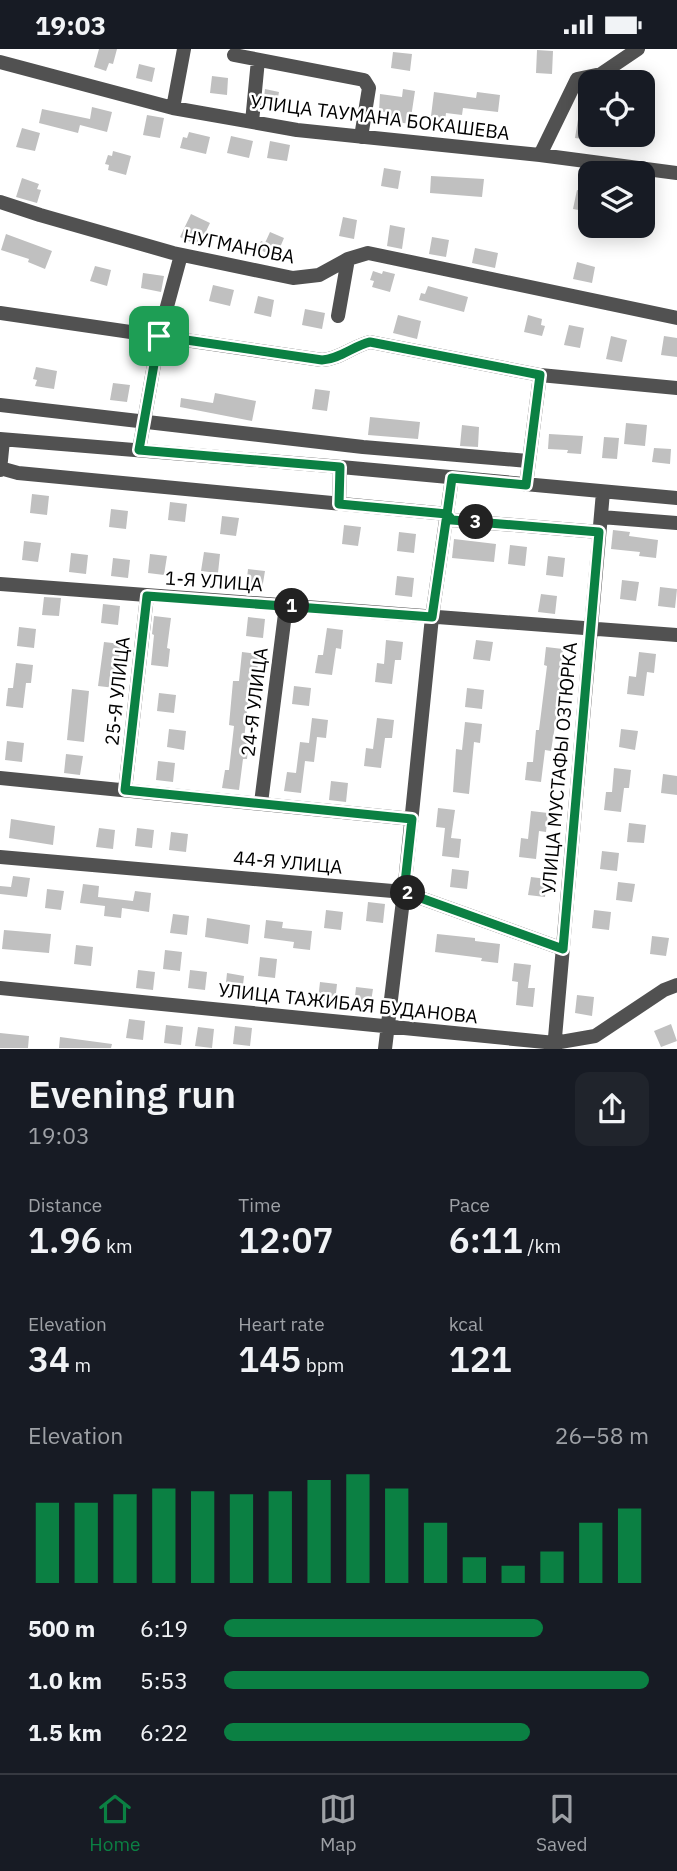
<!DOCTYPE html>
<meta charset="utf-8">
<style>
:root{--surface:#171b24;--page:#20242c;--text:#f1f3f6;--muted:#9ea1a6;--line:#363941;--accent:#0b8043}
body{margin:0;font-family:"IBM Plex Sans",sans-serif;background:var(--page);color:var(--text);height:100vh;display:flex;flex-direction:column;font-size:26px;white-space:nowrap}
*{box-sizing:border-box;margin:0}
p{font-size:23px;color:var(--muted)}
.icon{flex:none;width:38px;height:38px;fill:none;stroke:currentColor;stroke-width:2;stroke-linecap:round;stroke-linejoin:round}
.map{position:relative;height:1000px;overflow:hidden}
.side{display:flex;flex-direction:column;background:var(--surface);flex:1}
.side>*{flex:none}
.controls{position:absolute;left:578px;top:21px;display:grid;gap:14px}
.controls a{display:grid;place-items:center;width:77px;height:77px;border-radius:14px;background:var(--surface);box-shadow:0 4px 18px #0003;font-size:35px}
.pin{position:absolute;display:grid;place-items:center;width:60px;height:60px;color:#fff;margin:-30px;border-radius:14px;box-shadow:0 4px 10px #0006}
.km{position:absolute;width:35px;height:35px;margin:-18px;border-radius:50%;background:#222;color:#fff;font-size:19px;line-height:35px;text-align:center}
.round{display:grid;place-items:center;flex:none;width:74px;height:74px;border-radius:14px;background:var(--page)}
.overview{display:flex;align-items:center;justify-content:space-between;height:119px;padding:0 28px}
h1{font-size:38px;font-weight:600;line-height:52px}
.stats{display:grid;grid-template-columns:repeat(3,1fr);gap:10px;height:119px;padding:7px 28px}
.stats div{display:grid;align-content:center}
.stats b{font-size:35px;font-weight:600}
.stats small{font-size:19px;font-weight:400}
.stats p{font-size:19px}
.chart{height:196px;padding:14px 28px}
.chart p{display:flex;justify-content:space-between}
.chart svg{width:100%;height:126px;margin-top:7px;stroke:var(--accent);stroke-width:6}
ul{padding:0 28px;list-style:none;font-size:23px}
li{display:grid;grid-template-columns:112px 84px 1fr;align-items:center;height:52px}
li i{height:18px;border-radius:9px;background:var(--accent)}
.status{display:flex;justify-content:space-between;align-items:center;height:49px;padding:0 35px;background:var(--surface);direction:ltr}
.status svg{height:19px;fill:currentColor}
.dock{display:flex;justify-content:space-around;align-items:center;height:98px;border-top:2px solid var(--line);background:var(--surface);font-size:19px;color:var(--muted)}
.dock a{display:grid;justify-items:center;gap:4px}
.dock .selected{color:var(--accent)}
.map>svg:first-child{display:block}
.building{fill:#c0c0c0}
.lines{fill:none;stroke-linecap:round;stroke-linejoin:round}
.minor{stroke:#515151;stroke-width:14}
.route-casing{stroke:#fff;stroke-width:14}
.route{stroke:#0b8043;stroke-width:9}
.labels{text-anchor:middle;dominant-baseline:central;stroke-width:5;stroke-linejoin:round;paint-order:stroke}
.street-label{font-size:19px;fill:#000;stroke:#fff}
</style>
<div class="status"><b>19:03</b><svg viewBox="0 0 49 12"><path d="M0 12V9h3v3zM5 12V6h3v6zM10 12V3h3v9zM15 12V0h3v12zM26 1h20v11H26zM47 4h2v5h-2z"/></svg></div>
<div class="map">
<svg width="677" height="1000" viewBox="0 0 677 1000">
<rect width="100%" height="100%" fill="#fff"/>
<path class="building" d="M99,0H117L113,15L109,14L106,22L94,18Z
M537,1L553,2L552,25L536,24Z
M393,3L412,5L410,22L391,19Z
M139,15L155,19L152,33L136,29Z
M212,27L228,29L227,46L210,44Z
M265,40L279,43L276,60L263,58Z
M403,40L415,42L410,75L390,72L391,64L379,62L380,45L402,48Z
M434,43L476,49L477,43L500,46L498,63L463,59L462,66L446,64L445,72L438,71L439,68L431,67Z
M92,58L112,63L107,83L80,76L78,84L39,74L42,60L90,70Z
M579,64L590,65V91L575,89Z
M147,66L164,69L160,89L143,86Z
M22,79L40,84L35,102L16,98Z
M189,83L210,88L206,105L180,99L183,88L187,89Z
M231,87L253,92L249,109L227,104Z
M270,92L290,96L287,112L267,109Z
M113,102L131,107L126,126L108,121L109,116L105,115L108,106L112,107Z
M384,119L401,122L398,140L381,137Z
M431,127L484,130L482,148L430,144Z
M22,129L39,135L37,140L41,141L37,154L16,148Z
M577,141L590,144V163L573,160Z
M191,165L210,174L199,197L180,188Z
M343,168L357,171L354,190L339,187Z
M390,176L405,179L402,200L387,197Z
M270,183L284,189L276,208L258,200L261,192L265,194Z
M6,185L52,202L45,220L28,213L29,210L1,201Z
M432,188L449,191L446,208L429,205Z
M475,199L498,204L495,219L472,214Z
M577,213L595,218L592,234L573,230Z
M95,217L111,221L107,237L90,232Z
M373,222L382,225L383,222L395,225L390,243L372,238L374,232L370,231Z
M143,224L164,227L161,243L141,239Z
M213,236L234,241L230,257L209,252Z
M428,237L468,248L464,263L419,251L421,244L425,245Z
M258,247L274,251L271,268L254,264Z
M305,260L325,264L322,280L302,276Z
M398,266L421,272L417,290L393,284Z
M528,266L542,270L541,276L545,277L542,287L524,283Z
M569,276L584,279L580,299L564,296Z
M611,287L627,291L622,313L606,310Z
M664,287L677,289V308L661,306Z
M36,318L57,322L54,340L35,337L37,331L33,330Z
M113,334L130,336L127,353L110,351Z
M315,340L330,342L327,362L312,360Z
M215,344L256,352L252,372L180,358L181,349L213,354Z
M370,368L420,373L418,390L368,386Z
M626,374L647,376L645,397L624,395Z
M462,376L479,378L478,398L460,397Z
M549,385L583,387L581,405L567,404L568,401L548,400Z
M604,388L619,389L617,410L602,409Z
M654,399L671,400L670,415L652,413Z
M32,445L49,447L47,466L30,464Z
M170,453L187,455L185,473L168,471Z
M111,460L128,462L126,480L109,478Z
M222,467L239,469L236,487L220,485Z
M344,476L361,478L358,497L342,495Z
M613,481L630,483L629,487L658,491L656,509L639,507L640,503L611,500Z
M399,483L416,485L414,504L397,502Z
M454,490L496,495L494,513L452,509Z
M24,492L41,494L38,513L22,511Z
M510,496L527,498L525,517L508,515Z
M204,503L220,505L218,524L201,522Z
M71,504L88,506L86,525L69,523Z
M150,505L167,507L164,526L148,524Z
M548,507L565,509L563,528L546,526Z
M113,509L130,511L128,529L111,527Z
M248,520L265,522L262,540L246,538Z
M397,527L414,529L412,548L395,546Z
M622,531L639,533L636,552L620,550Z
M660,538L677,540L675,559L658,557Z
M541,545L557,547L555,565L538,563Z
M44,548L61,549L59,567L42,566Z
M103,555L120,557L118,576L101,574Z
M154,567L171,569L167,599L170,600L168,618L151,616L154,586L152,585Z
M248,568L265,570L263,589L246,587Z
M19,578L36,580L34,599L17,597Z
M327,579L343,581L341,600L336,599L332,626L315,624L318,606H323Z
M386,591L403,593L401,611H395L392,635L375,633L377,614L384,615Z
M476,591L493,593L490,612L473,610Z
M104,593L121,595L115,639L98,637Z
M546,598L563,600L560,626H563L551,702L545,701L541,733L525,731L527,713H533L536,681H539L547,617L544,616Z
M242,603L259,605L257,624L251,623L244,691L249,692L247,710H243L239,741L222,739L225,721H229L234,677L229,676L233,632H239Z
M639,603L656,605L654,624L647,623L644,647L627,645L629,627L636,628Z
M16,614L33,616L31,634H26L23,659L6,657L8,639H13Z
M294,637L311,639L309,657L292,655Z
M467,639L484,641L482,660L465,658Z
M72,640L89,642L84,693L67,691Z
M159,644L176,646L174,664L157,662Z
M312,669L328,671L326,689L317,688L314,713L305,712L301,744L284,742L287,723L296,724L300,693L309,694Z
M377,669L394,671L392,689H385L381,719L364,717L366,699L373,700Z
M465,673L482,675L480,694L474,693L469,745L453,743L456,700L462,701Z
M169,680L186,682L184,701L167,698Z
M621,680L638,682L635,701L619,698Z
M7,692L24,694L22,713L5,711Z
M66,705L83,707L80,726L64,724Z
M158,712L175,714L173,733L156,731Z
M614,719L631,721L629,739H624L621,763L604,761L606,743H612Z
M663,725L677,727V746L661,744Z
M331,732L348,734L346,753L329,751Z
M438,759L455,761L451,789L461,790L459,809L442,807L445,779L436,778Z
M531,762L548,764L546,783L539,782L536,810L519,808L521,789L528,790Z
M11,770L55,777L53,796L9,789Z
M629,774L646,776L644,794L627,793Z
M99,779L115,781L113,800L96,798Z
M137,779L154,781L152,799L135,797Z
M171,783L188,785L186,803L169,801Z
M602,802L619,804L617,822L600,820Z
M452,820L469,822L467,840L450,838Z
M13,827L30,829L27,848L0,845V837L11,838Z
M531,828L547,830L545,848L528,846Z
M618,833L635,835L632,853L616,851Z
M83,835L99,837L98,848L133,852L135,842L151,844L149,863L122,859L121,869L104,867L105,857L80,854Z
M47,840L64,842L61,861L45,859Z
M368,853L385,855L383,874L366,872Z
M326,861L343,863L341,881L324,879Z
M594,861L611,863L609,881L592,879Z
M173,865L189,867L187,886L170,884Z
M207,869L250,876L248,895L205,888Z
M266,871L283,873L282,879L312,882L310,901L293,899L294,893L264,889Z
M4,881L51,885L49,904L2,900Z
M437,885L475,889V892L500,895L498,914L481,912L482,909L435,903Z
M652,887L669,889L666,907L650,905Z
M76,896L93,898L91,917L74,915Z
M165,901L182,903L180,922L163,920Z
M260,908L277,910L275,929L258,927Z
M514,914L531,916L528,939H535L533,958L516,956L518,933L512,932Z
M138,921L155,923L153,941L136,939Z
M190,921L207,923L205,941L188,939Z
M227,924L244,927L242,945L225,943Z
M320,933L337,935L335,953L318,951Z
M356,938L373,940L370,959L354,957Z
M577,946L594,948L592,967L575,964Z
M129,970L145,972L143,991L126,989Z
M671,975L677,992L661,998L654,982Z
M166,976L183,978L181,996L164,994Z
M235,977L252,979L250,997L233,995Z
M198,978L214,980L212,999L195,997Z
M0,984L29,987L28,999H0Z
M60,988L112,995L111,999H59Z"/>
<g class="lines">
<path class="minor" d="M234,6L364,31L369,39L361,88
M0,13L173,59L297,81L540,106L677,124
M173,59L184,0
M252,73L258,11
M540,106L577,30L601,25L638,0
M0,153L40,166L173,204L293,229L319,226L348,210L368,204L677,269
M0,264L322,311C340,310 353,297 370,293L540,326L526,436
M338,267L348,210
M540,326L677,339
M0,356L363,398L528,412
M0,390L330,417L677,449
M139,401L159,287L181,206
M0,419L18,424L447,465L452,471L599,483
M0,421L3,391
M339,455L340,418
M601,468L677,474
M0,535L677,586
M0,729L412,770
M125,741L147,547
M261,754L286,557
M0,808L404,843L563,900
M0,939L555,994L595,987L664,941L677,936
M385,1000L404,843L432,568L452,429
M554,1000L603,443"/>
</g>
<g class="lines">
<g class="route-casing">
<path id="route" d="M159,287L139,401L340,418L339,455L447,465L432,568L147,547L125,741L412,770L404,843L563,900L599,483L452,471L447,465L452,429L526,436L540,326L370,293C353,297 340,310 322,311L159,287"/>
</g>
<use href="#route" class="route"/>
</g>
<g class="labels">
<g class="street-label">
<text transform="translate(380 68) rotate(7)">УЛИЦА ТАУМАНА БОКАШЕВА</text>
<text transform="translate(239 197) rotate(11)">НУГМАНОВА</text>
<text transform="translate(214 532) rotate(4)">1-Я УЛИЦА</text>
<text transform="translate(117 642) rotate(-84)">25-Я УЛИЦА</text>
<text transform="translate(254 653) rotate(-83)">24-Я УЛИЦА</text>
<text transform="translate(559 719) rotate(-85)">УЛИЦА МУСТАФЫ ОЗТЮРКА</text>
<text transform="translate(288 813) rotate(5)">44-Я УЛИЦА</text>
<text transform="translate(348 954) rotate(6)">УЛИЦА ТАЖИБАЯ БУДАНОВА</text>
</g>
</g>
</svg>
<div class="controls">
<a><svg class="icon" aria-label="locate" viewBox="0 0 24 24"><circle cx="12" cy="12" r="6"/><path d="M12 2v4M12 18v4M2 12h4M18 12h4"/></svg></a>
<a><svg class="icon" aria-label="layers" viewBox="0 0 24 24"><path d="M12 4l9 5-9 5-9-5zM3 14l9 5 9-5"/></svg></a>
</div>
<div class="pin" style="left:159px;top:287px;background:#1e9e55"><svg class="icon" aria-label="arrive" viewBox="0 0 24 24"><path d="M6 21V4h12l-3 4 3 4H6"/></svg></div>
<b class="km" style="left:292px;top:557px">1</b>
<b class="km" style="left:408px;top:844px">2</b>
<b class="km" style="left:476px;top:473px">3</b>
</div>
<section class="side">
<div class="overview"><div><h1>Evening run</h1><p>19:03</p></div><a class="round"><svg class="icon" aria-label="share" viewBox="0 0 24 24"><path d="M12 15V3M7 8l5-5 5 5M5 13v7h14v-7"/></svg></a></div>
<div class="stats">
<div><p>Distance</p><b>1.96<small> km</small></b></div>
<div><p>Time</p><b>12:07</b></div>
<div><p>Pace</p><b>6:11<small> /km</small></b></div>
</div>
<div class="stats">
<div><p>Elevation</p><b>34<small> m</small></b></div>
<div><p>Heart rate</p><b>145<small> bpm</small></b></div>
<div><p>kcal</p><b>121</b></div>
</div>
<div class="chart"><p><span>Elevation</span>26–58 m</p>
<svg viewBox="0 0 160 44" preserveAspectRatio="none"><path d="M5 44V16M15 44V16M25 44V13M35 44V11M45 44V12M55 44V13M65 44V12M75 44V8M85 44V6M95 44V11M105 44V23M115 44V35M125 44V38M135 44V33M145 44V23M155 44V18"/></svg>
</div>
<ul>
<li><b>500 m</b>6:19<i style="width:75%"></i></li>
<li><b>1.0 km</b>5:53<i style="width:100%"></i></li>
<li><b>1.5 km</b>6:22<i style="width:72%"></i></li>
</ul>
</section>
<nav class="dock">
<a class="selected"><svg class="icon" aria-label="home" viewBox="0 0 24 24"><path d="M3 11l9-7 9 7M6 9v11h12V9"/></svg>Home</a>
<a><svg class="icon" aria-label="map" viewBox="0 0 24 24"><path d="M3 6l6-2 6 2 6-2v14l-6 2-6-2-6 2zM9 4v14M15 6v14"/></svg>Map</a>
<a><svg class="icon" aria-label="saved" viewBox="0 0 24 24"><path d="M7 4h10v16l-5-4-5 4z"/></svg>Saved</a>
</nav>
